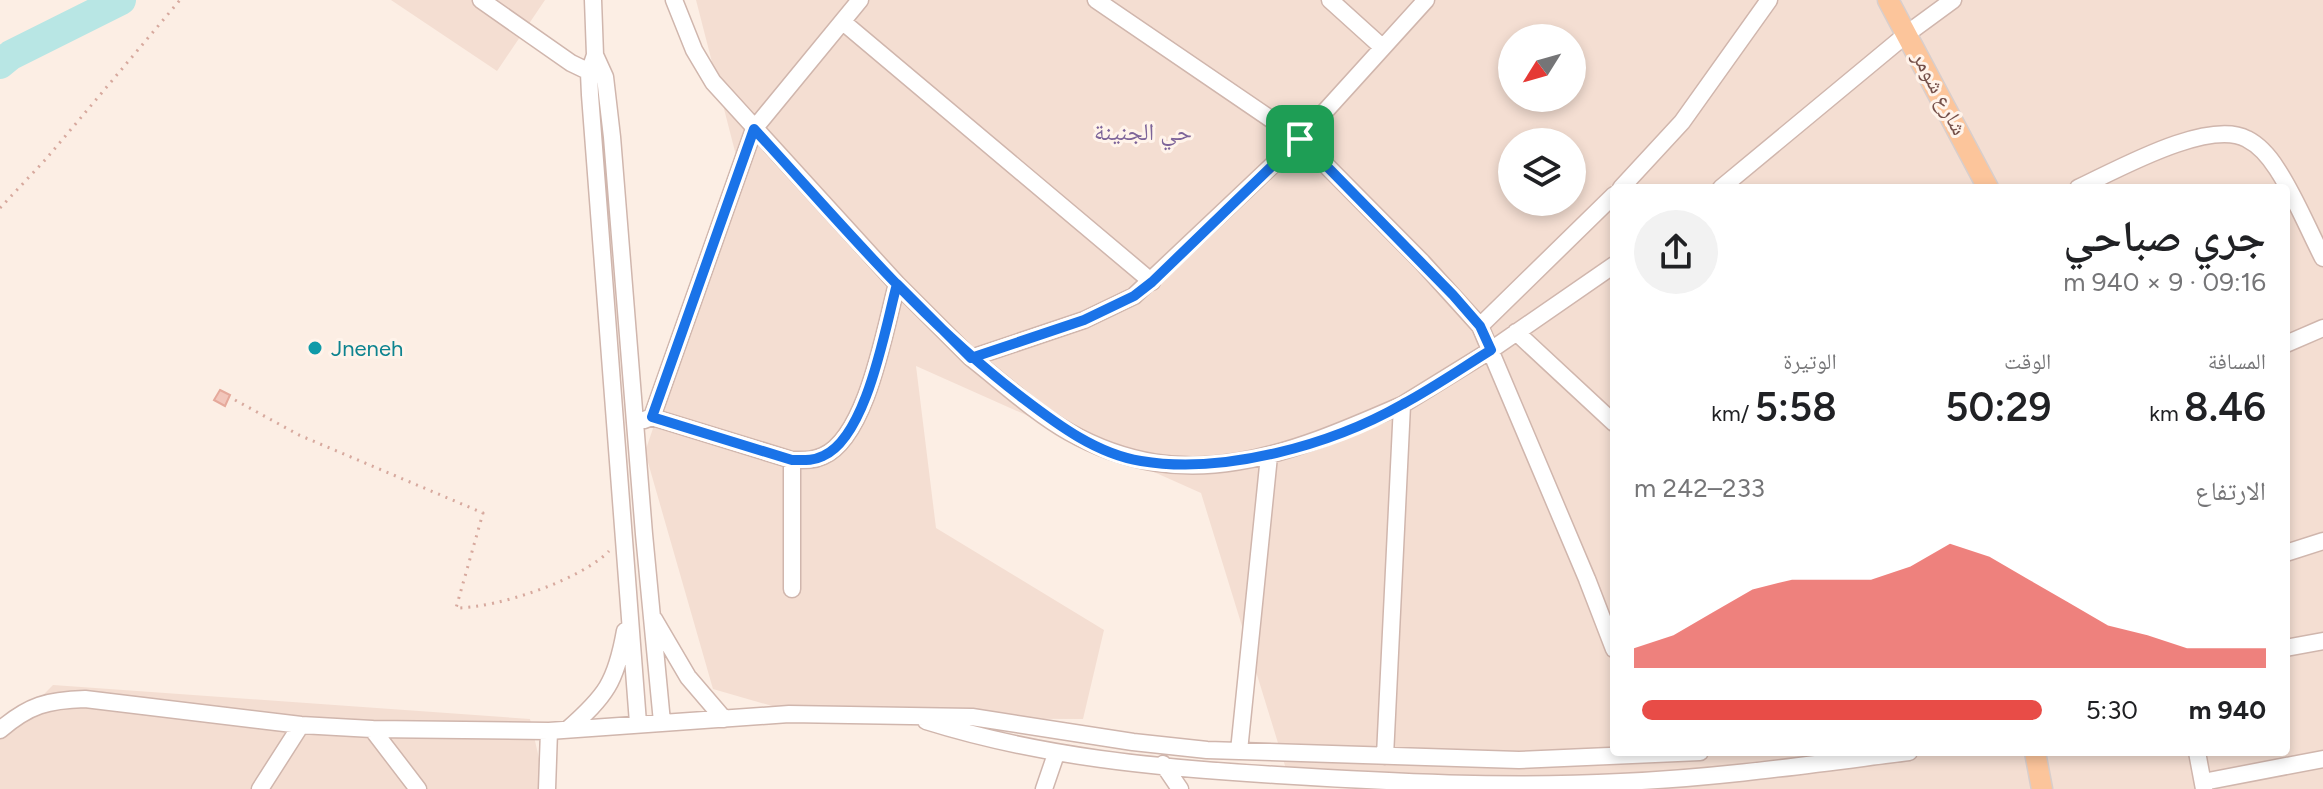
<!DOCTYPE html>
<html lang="ar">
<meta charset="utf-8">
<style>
:root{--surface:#fff;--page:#f2f2f2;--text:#202124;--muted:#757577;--accent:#e84c47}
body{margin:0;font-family:Figtree,"Noto Naskh Arabic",sans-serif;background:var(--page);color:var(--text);direction:rtl;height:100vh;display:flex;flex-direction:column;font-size:30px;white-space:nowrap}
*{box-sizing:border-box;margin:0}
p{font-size:26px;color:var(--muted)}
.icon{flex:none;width:44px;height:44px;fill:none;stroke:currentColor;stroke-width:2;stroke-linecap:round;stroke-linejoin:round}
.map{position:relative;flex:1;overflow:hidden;direction:ltr}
.side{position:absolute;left:1610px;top:184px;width:680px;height:572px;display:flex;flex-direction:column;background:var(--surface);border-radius:8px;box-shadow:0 4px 12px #0003;direction:rtl}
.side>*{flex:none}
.needle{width:52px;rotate:233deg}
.tools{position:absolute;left:1498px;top:24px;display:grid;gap:16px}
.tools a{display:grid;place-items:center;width:88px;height:88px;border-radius:50%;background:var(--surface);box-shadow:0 4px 12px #0003;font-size:40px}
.pin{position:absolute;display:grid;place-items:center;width:68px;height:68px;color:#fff;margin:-34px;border-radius:16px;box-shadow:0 4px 12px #0006}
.round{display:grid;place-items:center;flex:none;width:84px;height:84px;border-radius:42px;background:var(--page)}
.headline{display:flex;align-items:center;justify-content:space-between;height:136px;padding:0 24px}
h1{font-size:44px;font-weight:600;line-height:60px}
.metrics{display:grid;grid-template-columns:repeat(3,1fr);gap:12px;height:136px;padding:8px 24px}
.metrics div{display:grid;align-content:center}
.metrics b{font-size:40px;font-weight:600}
.metrics small{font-size:22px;font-weight:400}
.metrics p{font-size:22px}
.chart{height:224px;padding:16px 24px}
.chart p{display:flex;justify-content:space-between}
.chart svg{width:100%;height:144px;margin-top:8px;fill:var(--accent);opacity:.7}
ul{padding:0 24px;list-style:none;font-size:26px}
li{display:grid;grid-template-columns:128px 96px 1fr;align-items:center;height:60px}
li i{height:20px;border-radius:10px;background:var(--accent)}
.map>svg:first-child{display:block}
.residential{fill:#f4ded2;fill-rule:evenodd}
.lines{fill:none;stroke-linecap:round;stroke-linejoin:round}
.river{stroke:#b8e6e4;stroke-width:30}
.building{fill:#f2c6bb;stroke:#e5a99b;stroke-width:2}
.minor-casing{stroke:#d0b6ad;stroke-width:19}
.major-casing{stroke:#d8cecc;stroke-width:23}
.path{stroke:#d7a99e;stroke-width:3;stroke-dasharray:2 6;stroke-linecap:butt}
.minor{stroke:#fff;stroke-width:16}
.major{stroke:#fcc59b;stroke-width:20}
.route-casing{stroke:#fff;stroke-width:16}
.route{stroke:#1a73e8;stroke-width:10}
.culture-dot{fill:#0f9aa8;stroke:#fff3ea;stroke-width:3}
.labels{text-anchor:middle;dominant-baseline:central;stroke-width:6;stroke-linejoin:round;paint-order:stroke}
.street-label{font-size:22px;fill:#755049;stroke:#fff3ea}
.culture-label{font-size:22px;fill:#0d838f;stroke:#fff3ea;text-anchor:start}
.neighbourhood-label{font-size:24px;fill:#7d6499;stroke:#fff3ea}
</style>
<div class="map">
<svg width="2323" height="789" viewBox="0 0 2323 789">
<rect width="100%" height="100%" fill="#fceee4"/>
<path class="residential" d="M391,0H545L497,71Z
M696,0H2323V789H1416L1286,769L1201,493L916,366L936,528L1104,630L1083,719L814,718L713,689L645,452L740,171ZM1512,38H1572V98H1512ZM1512,142H1572V202H1512ZM1614,188H2286V752H1614Z
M53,685L530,719L546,789H0V739Z"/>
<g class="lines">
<path class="river" d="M0,64L11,55L121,0"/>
</g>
<path class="building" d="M220,390L230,395L225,406L214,400Z"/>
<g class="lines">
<g class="minor-casing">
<path id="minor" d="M481,0L571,63L596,75
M593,0L595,55L589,73L590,95L638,723
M674,0L694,50L713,82L897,284L971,358L1084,320L1134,296L1300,139L1426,0
M1096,0L1300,139L1422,262L1480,326L1587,579L1614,649
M1330,0L1382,47
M843,22L1152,282
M595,55L605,77L612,137L644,534L662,722
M1621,188L1682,122L1769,0
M1721,188L1908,33L1953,0
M2078,188C2115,171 2208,118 2247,139C2259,145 2270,158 2277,169C2295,196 2308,229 2323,258
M1480,326L1614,195
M1516,332L1614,423
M2286,344L2323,328
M971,358C1003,383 1034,412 1069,432C1187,498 1289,454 1402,405L1385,756
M1402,405L1491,350L1614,265
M652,417L754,129L860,0
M644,420L652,417L792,460C803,460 812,461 823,456C867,437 885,328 897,284
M2286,553L2323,541
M792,589V460
M654,619L688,677L724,719
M2286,648L2323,641
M926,721C1041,757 1158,768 1277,775C1391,782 1507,788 1621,782C1718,778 1814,764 1909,752
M372,729L418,789
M0,730C29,705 48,700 85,699L301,725L372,729L549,731L789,714L910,716L972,717L1133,742L1207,750L1519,760L1700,752
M567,730C606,696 616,682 625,631
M1239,751L1269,456
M2197,752L2204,789
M1163,764L1180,789
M2203,782L2323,759
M260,789L301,725
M547,789L549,731
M1044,789L1056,754"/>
</g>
<g class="major-casing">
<path id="major" d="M1888,0L1988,188
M2035,752L2042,789"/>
</g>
<path class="path" d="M0,208L46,159L180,0
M235,400L299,435L483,513L456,608C497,608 581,580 609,551"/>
<use href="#minor" class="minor"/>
<use href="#major" class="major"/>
</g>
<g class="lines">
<g class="route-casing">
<path id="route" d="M1300,139L1152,282L1134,296L1084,320L971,358L897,284C885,328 867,437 823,456C813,461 803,460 792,460L652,417L754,129C840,222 922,322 1024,399C1058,425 1097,454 1141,461C1223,475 1331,445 1403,404C1433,388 1462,368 1491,350L1480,326L1453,295L1300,139"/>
</g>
<use href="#route" class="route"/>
</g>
<circle class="culture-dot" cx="315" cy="348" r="8"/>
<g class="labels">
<g class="street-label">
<text transform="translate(1940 93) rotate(62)">شارع شومر</text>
</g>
<g class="culture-label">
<text x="331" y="348">Jneneh</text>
</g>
<g class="neighbourhood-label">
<text x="1143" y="131">حي الجنينة</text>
</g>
</g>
</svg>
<div class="tools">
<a><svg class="needle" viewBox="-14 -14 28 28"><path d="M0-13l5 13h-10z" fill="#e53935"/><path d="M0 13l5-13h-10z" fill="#757577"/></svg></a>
<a><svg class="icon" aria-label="layers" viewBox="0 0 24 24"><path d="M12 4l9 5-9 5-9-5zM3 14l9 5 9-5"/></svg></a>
</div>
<div class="pin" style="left:1300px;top:139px;background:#1e9e55"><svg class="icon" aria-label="arrive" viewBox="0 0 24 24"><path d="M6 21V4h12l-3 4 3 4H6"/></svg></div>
<section class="side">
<div class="headline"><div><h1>جري صباحي</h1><p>09:16 · 9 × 940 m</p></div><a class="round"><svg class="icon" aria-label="share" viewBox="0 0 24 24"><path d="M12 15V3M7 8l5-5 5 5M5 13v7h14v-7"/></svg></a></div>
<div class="metrics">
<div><p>المسافة</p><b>8.46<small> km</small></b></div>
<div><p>الوقت</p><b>50:29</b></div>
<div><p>الوتيرة</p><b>5:58<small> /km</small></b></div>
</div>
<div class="chart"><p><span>الارتفاع</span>233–242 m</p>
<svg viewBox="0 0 160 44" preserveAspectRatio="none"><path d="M0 44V38L10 34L20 27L30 20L40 17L50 17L60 17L70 13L80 6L90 10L100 17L110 24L120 31L130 34L140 38L150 38L160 38V44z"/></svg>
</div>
<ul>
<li><b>940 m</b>5:30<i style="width:98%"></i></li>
</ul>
</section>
</div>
